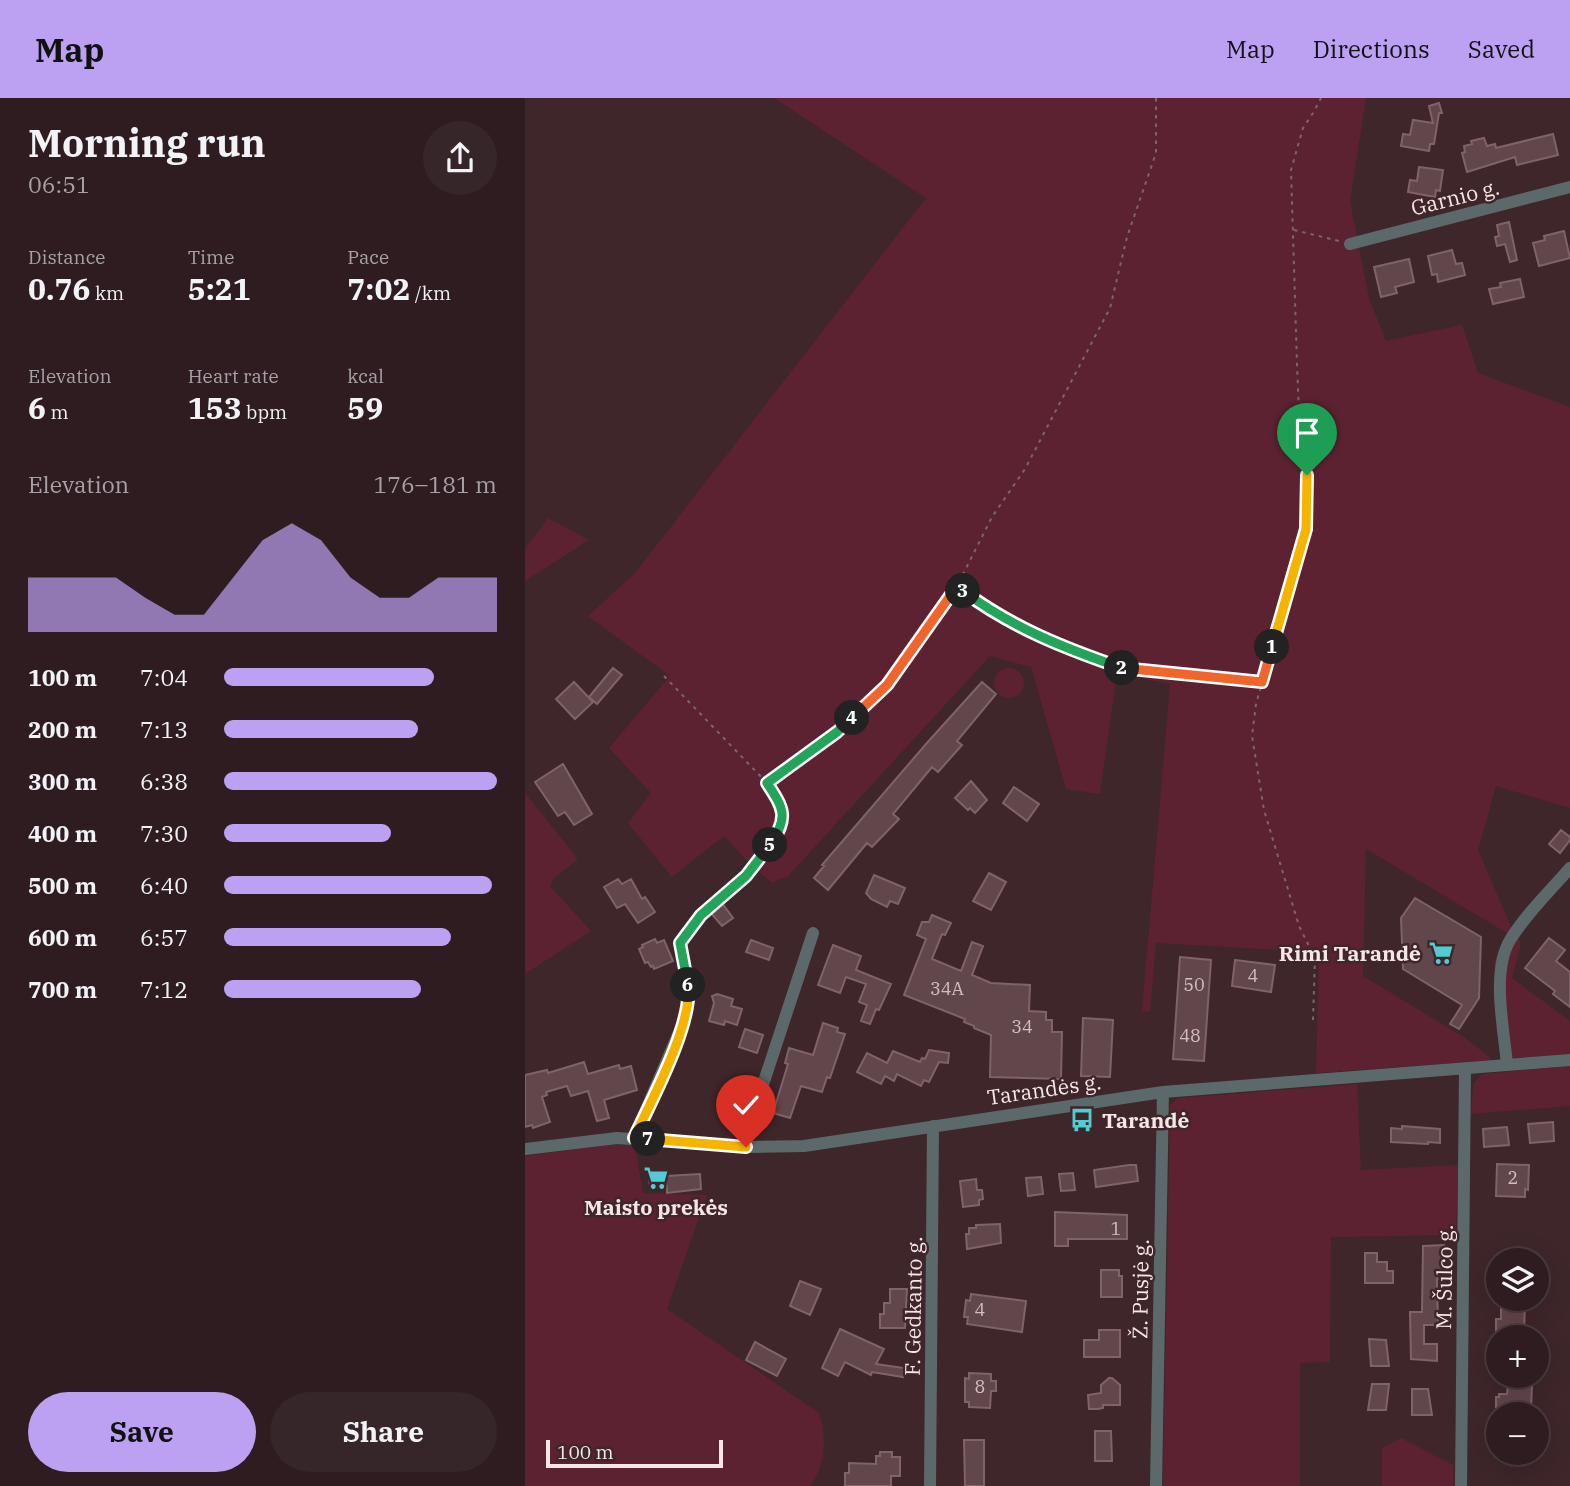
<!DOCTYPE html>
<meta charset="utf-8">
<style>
:root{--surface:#2e1c20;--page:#362529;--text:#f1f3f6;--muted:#a7a1a5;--line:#493a3e;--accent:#bca0f2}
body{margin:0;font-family:"IBM Plex Serif",serif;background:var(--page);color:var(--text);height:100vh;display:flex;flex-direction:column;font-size:26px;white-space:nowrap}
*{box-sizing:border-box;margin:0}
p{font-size:23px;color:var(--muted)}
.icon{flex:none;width:38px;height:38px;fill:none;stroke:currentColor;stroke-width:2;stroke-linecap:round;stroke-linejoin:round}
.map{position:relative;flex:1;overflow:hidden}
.drawer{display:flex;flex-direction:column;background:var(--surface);width:525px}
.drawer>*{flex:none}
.controls{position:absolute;left:961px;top:1150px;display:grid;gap:14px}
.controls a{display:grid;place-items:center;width:63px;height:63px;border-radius:50%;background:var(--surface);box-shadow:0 7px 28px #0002,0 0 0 2px var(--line);font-size:35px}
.scale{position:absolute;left:21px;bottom:18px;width:177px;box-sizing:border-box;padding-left:7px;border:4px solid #f7e6e8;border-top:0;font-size:19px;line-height:24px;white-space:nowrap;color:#f7e6e8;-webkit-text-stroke:5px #3e262a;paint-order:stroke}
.pin{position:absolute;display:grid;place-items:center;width:60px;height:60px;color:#fff;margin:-72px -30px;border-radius:50% 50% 50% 0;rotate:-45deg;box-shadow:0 0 7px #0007}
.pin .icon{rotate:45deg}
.km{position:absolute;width:35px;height:35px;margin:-18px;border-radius:50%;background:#222;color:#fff;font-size:19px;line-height:35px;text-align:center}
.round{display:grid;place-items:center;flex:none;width:74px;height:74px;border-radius:37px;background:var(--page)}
.overview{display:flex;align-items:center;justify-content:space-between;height:119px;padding:0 28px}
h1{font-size:38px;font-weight:700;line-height:52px}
.stats{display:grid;grid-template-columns:repeat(3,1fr);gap:10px;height:119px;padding:7px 28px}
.stats div{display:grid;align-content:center}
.stats b{font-size:30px;font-weight:700}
.stats small{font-size:19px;font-weight:400}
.stats p{font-size:19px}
.chart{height:196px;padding:14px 28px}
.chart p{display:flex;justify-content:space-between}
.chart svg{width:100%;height:126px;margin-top:7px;fill:var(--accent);opacity:.7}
.button{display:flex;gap:14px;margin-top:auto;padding:14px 28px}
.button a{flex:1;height:80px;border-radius:42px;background:var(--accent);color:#111;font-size:28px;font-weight:700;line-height:80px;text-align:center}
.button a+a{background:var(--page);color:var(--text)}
ul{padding:0 28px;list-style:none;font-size:23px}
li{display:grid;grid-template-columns:112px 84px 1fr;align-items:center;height:52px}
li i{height:18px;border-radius:9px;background:var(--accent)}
header{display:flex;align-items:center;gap:42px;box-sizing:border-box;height:98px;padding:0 35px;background:var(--accent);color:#111}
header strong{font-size:33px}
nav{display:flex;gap:38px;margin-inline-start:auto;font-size:24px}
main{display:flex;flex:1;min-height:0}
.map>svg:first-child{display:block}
.green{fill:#5d2231}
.building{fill:#61464b;stroke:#806368;stroke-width:2}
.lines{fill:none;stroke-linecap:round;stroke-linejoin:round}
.path{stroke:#7c6669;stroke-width:2;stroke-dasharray:3.5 5;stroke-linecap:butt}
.street{stroke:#5c696a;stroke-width:12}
.split-1-casing{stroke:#fff;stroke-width:14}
.split-2-casing{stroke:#fff;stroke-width:14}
.split-3-casing{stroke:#fff;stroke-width:14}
.split-4-casing{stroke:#fff;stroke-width:14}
.split-5-casing{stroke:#fff;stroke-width:14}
.split-6-casing{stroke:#fff;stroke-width:14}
.split-7-casing{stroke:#fff;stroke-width:14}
.split-8-casing{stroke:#fff;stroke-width:14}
.split-1{stroke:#f5b400;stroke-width:9}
.split-2{stroke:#f0652b;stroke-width:9}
.split-3{stroke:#22a559;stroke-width:9}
.split-4{stroke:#f0652b;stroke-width:9}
.split-5{stroke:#22a559;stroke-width:9}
.split-6{stroke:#22a559;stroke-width:9}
.split-7{stroke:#f5b400;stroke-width:9}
.split-8{stroke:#f5b400;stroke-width:9}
.labels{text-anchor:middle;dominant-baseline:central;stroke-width:5;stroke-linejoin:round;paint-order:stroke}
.number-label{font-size:18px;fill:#d2bec1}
.street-label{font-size:21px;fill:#f7e6e8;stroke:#3e262a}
.poi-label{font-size:21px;font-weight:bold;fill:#f7e6e8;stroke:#3e262a;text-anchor:end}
</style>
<header>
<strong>Map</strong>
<nav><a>Map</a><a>Directions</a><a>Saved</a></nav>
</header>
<main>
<section class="drawer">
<div class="overview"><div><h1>Morning run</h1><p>06:51</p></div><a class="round"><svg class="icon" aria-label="share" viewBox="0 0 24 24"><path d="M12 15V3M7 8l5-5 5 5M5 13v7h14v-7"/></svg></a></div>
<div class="stats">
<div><p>Distance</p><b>0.76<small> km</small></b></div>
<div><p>Time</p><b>5:21</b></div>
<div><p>Pace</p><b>7:02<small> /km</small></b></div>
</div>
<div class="stats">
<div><p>Elevation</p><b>6<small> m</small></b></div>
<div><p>Heart rate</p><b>153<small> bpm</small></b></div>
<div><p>kcal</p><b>59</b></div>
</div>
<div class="chart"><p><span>Elevation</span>176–181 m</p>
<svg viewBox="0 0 160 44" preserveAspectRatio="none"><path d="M0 44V25L10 25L20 25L30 25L40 32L50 38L60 38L70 25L80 12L90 6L100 12L110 25L120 32L130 32L140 25L150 25L160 25V44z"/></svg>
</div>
<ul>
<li><b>100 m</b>7:04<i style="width:77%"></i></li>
<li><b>200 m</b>7:13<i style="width:71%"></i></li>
<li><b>300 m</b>6:38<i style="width:100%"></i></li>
<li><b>400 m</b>7:30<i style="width:61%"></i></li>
<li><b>500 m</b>6:40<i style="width:98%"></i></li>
<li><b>600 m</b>6:57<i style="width:83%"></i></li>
<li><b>700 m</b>7:12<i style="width:72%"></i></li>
</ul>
<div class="button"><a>Save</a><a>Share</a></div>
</section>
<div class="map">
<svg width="1045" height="1388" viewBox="0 0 1045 1388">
<rect width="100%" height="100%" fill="#3e262a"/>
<path class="green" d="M249,0H841L825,103L844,200L861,243L937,227L953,275L1045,309V710L971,688L953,752L987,831L996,845L987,880L1045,923V956L975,961L969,863L982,835L841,751L838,878L940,940L968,962L791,975L794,854L631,845L625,914L617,913L645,586L592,575L575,696L541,691L506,569L465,558L264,777L247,785L223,764L199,738L147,779L103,725L126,695L84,650L145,578L63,518L110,475L401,100Z
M23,420L64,442L0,483V451Z
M469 585a15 15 0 1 1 30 0a15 15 0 1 1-30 0Z
M0,695L53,761L29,780L25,788L66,833L0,876Z
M1045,968V1008L946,1016L948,986L957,976Z
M832,986L836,1072L933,1067L931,1137L806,1139L805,1264L775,1265V1388H638L645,1007L653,1000Z
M84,1047H110L118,1095L182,1097L142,1211L294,1315C302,1338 301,1368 285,1388H0V1058Z
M876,1340L928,1367V1388H857V1350Z"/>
<path class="building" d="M914,5L917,15H914L909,46H905L904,53L876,48L878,36L885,37L888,22L908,25L904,8Z
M1028,36L1033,57L992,67L990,59L942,74L937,55L940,54L939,48L947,46L946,43L959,40L962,48L970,46L971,50Z
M894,69L918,72L915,93L911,92L910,99L883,94L885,82L892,83Z
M984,124L992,162L985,164L980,146L972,148L970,139L974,138L972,127Z
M1039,133L1045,160L1014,168L1008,145L1020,142L1019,138Z
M927,152L931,166L937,165L940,177L913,184L912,176L907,177L903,158Z
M884,161L889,184L870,189L872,195L856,199L849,169Z
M995,181L999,199L968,206L964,191L976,189L975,185Z
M88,570L97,577L72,606L64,599Z
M49,584L68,604L50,621L31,601Z
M457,584L471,596L432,643L437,647L413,674L407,669L368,716L374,721L347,749L342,745L303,792L289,780L299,768L297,767L401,646Z
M38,666L67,716L49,727L40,714L33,718L10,684Z
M446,683L462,702L450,715L445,710L443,712L430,700Z
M489,689L514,706L502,723L478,705Z
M1036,732L1045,739V742L1035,755L1024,746Z
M464,775L481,784L466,812L448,803Z
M349,777L380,790L373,806L365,803L362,809L346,801L341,795Z
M93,781L97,786L106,781L117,801L120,799L130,814L113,825L100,806L92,810L79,789Z
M890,800L956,839L954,900L934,931L925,926L937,907L878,871L876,820Z
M197,805L208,820L197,828L185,814Z
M407,817L426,825L420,837L417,836L407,861L436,873L447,844L458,848L447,877L466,885L505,887L504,913L521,914V922H527V934H537L536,981L465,979L466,937L449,930V928L439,924L440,921L379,897L401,841L392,837L397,824H404Z
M1024,840L1040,852L1031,863L1045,874V909L1028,896L1030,893L1000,870Z
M130,841L132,845L139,842L148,863L129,871L128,868L126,869L123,864L120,865L114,851L118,849L117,847Z
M226,842L248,850L244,862L221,854Z
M308,847L336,858L331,872L366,886L354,912L351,911L345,926L336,923L342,907L334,904L341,886L321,879L315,895L293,887Z
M655,859L686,862L679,963L648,961Z
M710,862L750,867L746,894L707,888Z
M192,896L208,901L206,908L217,911L212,927L200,923L199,927L184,923L189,905L187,898Z
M558,920L588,922L585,979L556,978Z
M298,925L313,930L312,934L320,936L305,980L302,979L297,994L276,988L265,1020L248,1015L263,966L260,965L264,950L288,957Z
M220,931L238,937L232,955L214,949Z
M404,952L424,955L423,965L414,964L404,984L399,982L396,988L372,976L369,983L360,978L356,986L332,974L342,955L362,965L368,953L395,964L397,960L400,961Z
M59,964L63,976L94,967L95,971L106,968L112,992L79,1002L84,1020L72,1023L63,993L46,998L42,988L21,994L22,997L17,999L25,1024L8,1030L7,1027L0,1029V977L22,972L23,975Z
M1028,1024L1029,1043L1005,1045L1003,1026Z
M877,1028L915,1031V1045L903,1044V1046L866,1044V1030L877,1031Z
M982,1029L984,1047L959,1049L958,1031Z
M972,1066L1004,1067L1003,1092L1000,1091V1099L971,1098Z
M604,1067H611L613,1083L571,1089L569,1072Z
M548,1075L550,1092L536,1093L534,1076Z
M175,1076L176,1091L142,1095V1088H125L124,1079Z
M516,1079L518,1096L503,1098L501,1080Z
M451,1081L452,1092H457L458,1101L454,1102V1107L438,1109L435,1083Z
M530,1114L602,1117V1141H543V1148H530Z
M475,1126L476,1145L442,1151L441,1136H444V1130H451V1127Z
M919,1147L920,1180L912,1181L913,1227H899V1246H912V1263L886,1261L885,1214H897L898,1148Z
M840,1155H852V1164H862V1173H868V1185H840Z
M576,1172H594V1178H597V1199H576Z
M275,1183L296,1191L285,1217L265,1208Z
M365,1191H382L380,1230H355V1216H359V1205H365Z
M446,1196L501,1203L497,1234L442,1226L443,1219H439L441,1202L445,1203Z
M976,1200H1000L999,1239H971V1221H976Z
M315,1231L359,1251L351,1266L379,1270L378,1279L347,1274L346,1277L320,1264L313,1278L297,1270Z
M574,1232H595V1259H559V1242H574Z
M844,1241L861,1242L864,1268H846Z
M230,1244L261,1261L252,1278L221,1262Z
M444,1275L466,1276V1283H471V1293H466L465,1310L444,1309V1304H440V1280L444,1281Z
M584,1280H587L595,1287V1307H578V1310L573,1311H564L563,1297L576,1295V1287Z
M847,1286H864L861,1312H843Z
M983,1287L1007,1288L1006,1311L971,1309V1299H974V1296H982Z
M887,1291H903L907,1317H887Z
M570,1333H586L587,1363H570Z
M439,1342H459V1388H440Z
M355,1354H367V1359H375V1378H366V1388H320V1375H324V1365L351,1366V1358H355Z"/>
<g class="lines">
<path class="path" d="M769,132L814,143
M432,489L467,514L525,544L601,572L735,584
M139,578L242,685L258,713L257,726L246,746L221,778L176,817L162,836
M242,685L312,634L362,587L432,488L467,419L500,371L585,210L602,139L631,55V0
M788,922L790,860L774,828L739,712L727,638L731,606L781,431L782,377L774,316L772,266L766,72L778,30L788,15L796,0"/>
<path class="street" d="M825,146L1045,89
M982,967C979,931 966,874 985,842C1001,816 1025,793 1045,770
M109,1040L160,920L164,893L155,845
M221,1049L222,1035L288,835
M0,1051L92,1040L221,1049L279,1048L638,994L1045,962
M405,1388L408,1028
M631,1388L638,994
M936,1388L940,971"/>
</g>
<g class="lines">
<g class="split-1-casing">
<path id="split-1" d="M747,549L781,431L782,377"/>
</g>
<g class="split-2-casing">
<path id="split-2" d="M597,570L737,584L747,549"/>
</g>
<g class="split-3-casing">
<path id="split-3" d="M438,493C488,530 539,550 597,570"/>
</g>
<g class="split-4-casing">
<path id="split-4" d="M327,620L362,587L432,488L438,493"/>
</g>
<g class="split-5-casing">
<path id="split-5" d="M245,747C264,719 259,711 242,685L312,634L327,620"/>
</g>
<g class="split-6-casing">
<path id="split-6" d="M163,887L155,845L176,817L221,778L245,747"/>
</g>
<g class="split-7-casing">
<path id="split-7" d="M123,1041L109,1040C126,1003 168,926 163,887"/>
</g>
<g class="split-8-casing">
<path id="split-8" d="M123,1041L221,1049"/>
</g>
<use href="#split-1" class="split-1"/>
<use href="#split-2" class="split-2"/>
<use href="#split-3" class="split-3"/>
<use href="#split-4" class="split-4"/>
<use href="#split-5" class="split-5"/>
<use href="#split-6" class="split-6"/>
<use href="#split-7" class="split-7"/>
<use href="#split-8" class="split-8"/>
</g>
<defs>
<g id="supermarket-bare" transform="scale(1.89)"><path d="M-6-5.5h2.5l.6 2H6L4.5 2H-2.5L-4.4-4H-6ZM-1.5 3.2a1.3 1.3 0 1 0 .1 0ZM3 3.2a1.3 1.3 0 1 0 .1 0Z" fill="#51ccd3" stroke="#3e262a" stroke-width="2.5" paint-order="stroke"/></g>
<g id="bus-bare" transform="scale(1.89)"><path d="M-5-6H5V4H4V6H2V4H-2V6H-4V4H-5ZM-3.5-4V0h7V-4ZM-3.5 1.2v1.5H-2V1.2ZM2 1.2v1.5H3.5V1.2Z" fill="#51ccd3" stroke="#3e262a" stroke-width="2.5" paint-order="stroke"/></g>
</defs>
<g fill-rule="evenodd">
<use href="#supermarket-bare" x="916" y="855"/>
<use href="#bus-bare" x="557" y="1022"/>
<use href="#supermarket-bare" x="131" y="1080"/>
</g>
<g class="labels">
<g class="number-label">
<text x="728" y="877">4</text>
<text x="669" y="886">50</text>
<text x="422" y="890">34A</text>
<text x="497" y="928">34</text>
<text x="665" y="937">48</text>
<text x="988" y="1079">2</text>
<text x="591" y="1130">1</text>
<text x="455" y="1211">4</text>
<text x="455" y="1288">8</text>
</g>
<g class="street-label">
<text transform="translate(930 99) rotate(-14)">Garnio g.</text>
<text transform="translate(519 991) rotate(-8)">Tarandės g.</text>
<text transform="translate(919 1179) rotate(-89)">M. Šulco g.</text>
<text transform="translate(615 1191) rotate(-89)">Ž. Pusjė g.</text>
<text transform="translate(388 1208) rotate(-89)">F. Gedkanto g.</text>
</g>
<g class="poi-label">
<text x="896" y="855">Rimi Tarandė</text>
<text x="577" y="1022" text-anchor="start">Tarandė</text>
<text x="131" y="1109" text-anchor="middle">Maisto prekės</text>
</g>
</g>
</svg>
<div class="controls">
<a><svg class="icon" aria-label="layers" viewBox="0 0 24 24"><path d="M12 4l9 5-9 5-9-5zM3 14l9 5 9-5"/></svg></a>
<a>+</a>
<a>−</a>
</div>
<div class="scale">100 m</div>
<div class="pin" style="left:782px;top:377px;background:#1e9e55"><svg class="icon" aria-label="arrive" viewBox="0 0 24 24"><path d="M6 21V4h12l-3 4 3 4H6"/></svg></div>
<div class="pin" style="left:221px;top:1049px;background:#d93025"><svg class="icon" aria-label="check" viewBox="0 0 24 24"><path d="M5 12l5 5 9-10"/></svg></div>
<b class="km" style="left:747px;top:549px">1</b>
<b class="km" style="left:597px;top:570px">2</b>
<b class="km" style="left:438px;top:493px">3</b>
<b class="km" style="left:327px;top:620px">4</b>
<b class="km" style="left:245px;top:747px">5</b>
<b class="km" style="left:163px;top:887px">6</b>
<b class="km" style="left:123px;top:1041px">7</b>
</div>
</main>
